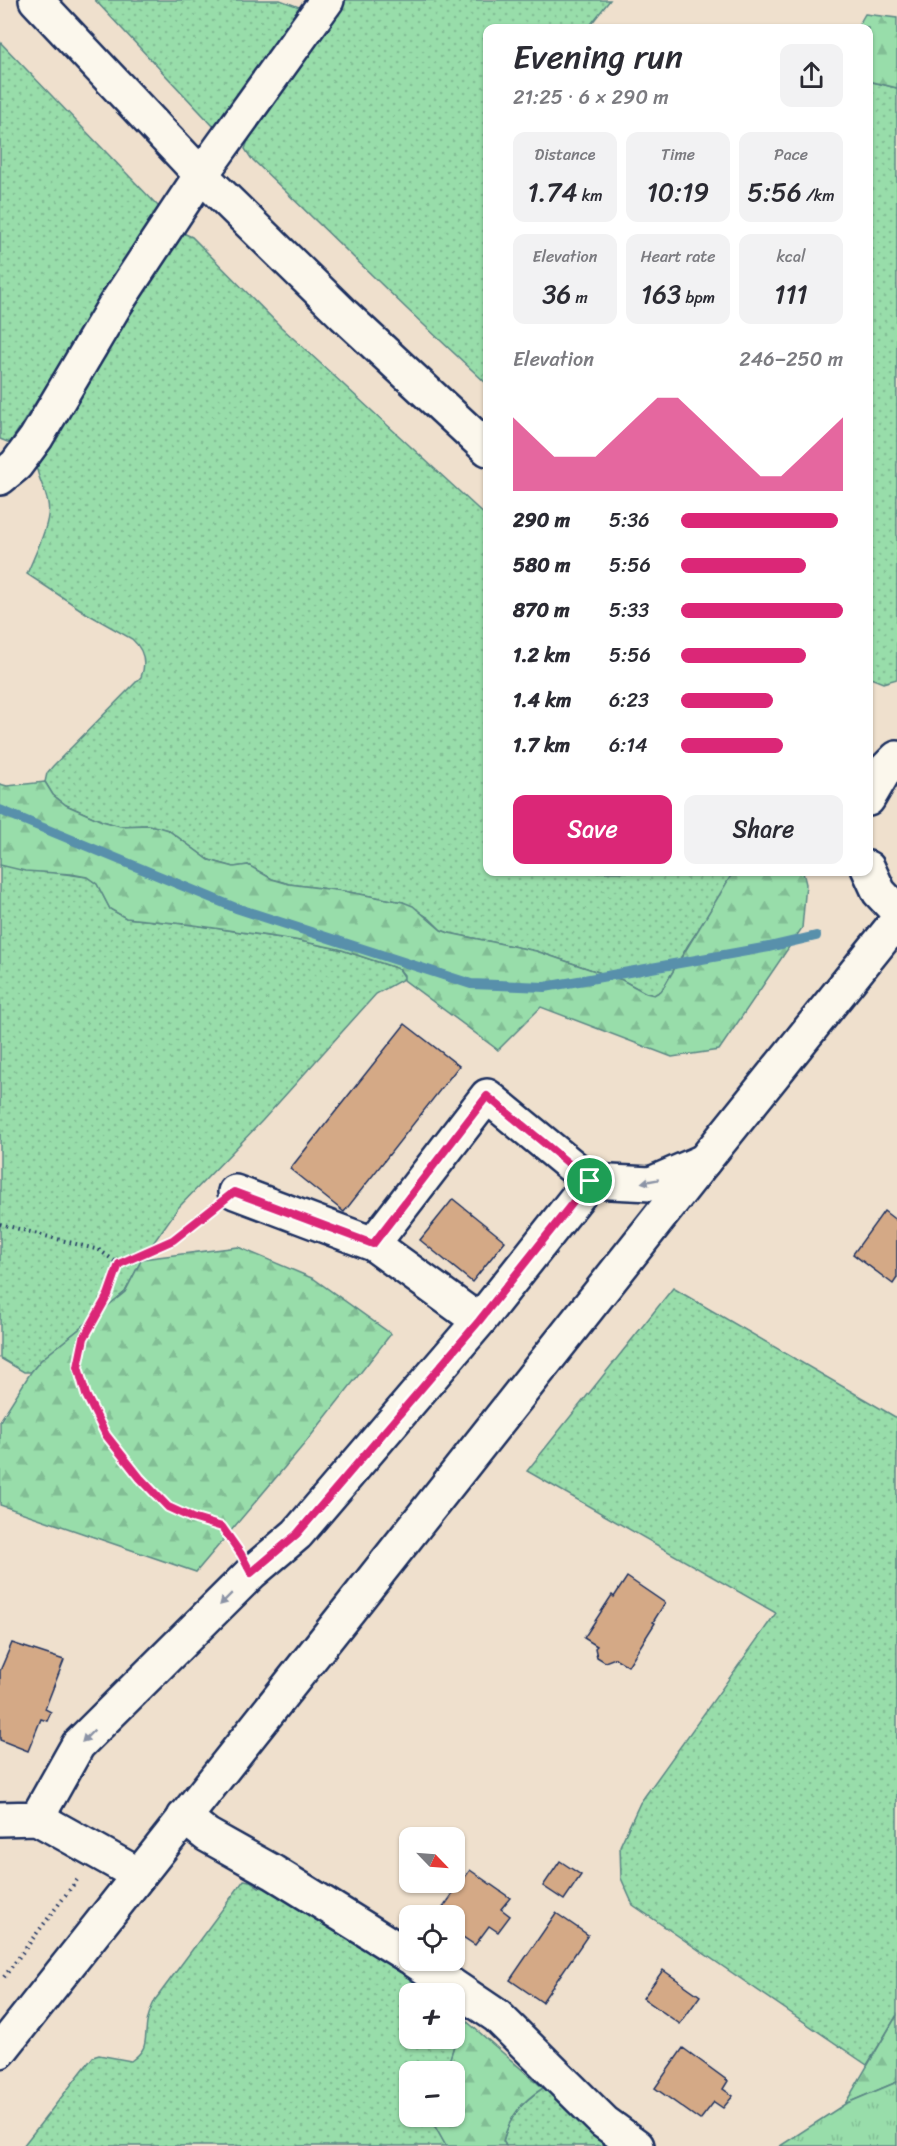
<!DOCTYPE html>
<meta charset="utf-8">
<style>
:root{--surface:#fff;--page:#f2f2f3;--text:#2b2b33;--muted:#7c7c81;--accent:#db2777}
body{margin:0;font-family:Sriracha,sans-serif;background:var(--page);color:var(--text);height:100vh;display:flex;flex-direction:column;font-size:22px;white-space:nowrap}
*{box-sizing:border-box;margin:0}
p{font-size:20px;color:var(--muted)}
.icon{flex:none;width:33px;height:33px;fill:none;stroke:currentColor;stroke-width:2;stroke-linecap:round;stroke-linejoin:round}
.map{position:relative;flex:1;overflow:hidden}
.sheet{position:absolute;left:483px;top:24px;width:390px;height:852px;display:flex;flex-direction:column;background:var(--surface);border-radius:12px;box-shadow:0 2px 4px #0004}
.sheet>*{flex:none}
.needle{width:39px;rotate:115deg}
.tools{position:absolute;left:399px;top:1827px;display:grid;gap:12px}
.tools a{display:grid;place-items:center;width:66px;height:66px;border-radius:12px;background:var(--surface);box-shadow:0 2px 4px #0004;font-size:30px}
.pin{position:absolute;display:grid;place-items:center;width:51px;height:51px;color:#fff;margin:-26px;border:3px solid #fff;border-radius:50%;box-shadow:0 2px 6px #0007}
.round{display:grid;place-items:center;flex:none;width:63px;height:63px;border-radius:12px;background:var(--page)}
.headline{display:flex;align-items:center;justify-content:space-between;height:102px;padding:0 30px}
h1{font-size:33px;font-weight:600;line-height:45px}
.stats{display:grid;grid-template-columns:repeat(3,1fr);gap:9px;height:102px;padding:6px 30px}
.stats div{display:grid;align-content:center;border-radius:12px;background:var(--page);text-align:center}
.stats b{font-size:26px;font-weight:600}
.stats small{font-size:16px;font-weight:400}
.stats p{font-size:16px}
.chart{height:168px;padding:12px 30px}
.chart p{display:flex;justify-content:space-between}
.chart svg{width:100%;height:108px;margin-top:6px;fill:var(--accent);opacity:.7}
.cta{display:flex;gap:12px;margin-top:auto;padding:12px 30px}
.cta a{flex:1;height:69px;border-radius:12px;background:var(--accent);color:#fff;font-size:24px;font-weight:600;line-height:69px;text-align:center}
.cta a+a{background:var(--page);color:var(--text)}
ul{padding:0 30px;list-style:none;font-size:20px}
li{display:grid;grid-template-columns:96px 72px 1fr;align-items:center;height:45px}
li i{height:15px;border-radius:8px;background:var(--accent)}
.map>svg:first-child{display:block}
.grass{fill:url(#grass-dots);stroke:#5a8684;stroke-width:1.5}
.forest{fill:url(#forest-firs);stroke:#5a8684;stroke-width:1.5}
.park{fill:url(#park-tufts);stroke:#5a8684;stroke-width:1.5}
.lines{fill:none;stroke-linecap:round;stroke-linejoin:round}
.stream{stroke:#5890ab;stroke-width:10}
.building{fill:#d4a986;stroke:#1b2f5e;stroke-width:1.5}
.minor-casing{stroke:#1b2f5e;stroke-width:38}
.major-casing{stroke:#1b2f5e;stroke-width:38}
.path{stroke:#1b2f5e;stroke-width:4;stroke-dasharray:1.5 4.5;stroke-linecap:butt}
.minor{stroke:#fbf7ec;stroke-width:33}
.major{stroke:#fbf7ec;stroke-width:33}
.oneway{fill:#8b93a5}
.route-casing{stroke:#fff;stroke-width:12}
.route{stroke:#db2777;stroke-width:8}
</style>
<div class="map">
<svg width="897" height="2146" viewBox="0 0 897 2146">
<defs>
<pattern id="grass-dots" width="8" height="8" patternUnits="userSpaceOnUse" patternTransform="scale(1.5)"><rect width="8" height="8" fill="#98ddaa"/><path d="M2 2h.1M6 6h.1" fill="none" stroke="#82be95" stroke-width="1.8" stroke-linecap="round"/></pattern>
<pattern id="forest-firs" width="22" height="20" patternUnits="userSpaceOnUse" patternTransform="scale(1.5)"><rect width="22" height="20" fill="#98ddaa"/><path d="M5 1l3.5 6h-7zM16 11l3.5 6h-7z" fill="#82be95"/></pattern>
<pattern id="park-tufts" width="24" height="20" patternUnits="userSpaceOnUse" patternTransform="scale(1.5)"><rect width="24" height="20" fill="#98ddaa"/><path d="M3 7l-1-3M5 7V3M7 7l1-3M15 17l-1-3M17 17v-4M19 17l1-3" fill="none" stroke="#82be95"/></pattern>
</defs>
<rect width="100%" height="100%" fill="#efe0cd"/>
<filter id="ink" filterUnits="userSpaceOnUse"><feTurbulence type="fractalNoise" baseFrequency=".0167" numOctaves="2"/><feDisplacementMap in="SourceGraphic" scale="12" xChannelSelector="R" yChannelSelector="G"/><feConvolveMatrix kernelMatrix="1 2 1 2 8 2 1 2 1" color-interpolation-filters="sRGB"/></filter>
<g filter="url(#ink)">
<path class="grass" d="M95,0H280L305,9L216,129Z
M344,0H610L588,28H488L487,384L408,310L251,158L245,149L254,124Z
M0,42L159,207L10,443L0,439Z
M868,81L897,88V679L883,683L868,677Z
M181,232L192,237L281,327L487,517L488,872H733L717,903L688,945L661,992L654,995L646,993L622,980L536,951L449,933L441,930L429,918L403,902L343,891L289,884L272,879L248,865L234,867L209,860L168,830L148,825L120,826L102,821L66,805L53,795L45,782L47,773L53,766L141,677C147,662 144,650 132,639L86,613L27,574C34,556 52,522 48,503C45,487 35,474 35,458Z
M0,865L87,877L97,884L110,909L126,918L194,925L295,940L339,949L399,969L405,978L376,994L262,1121L178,1208L142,1259L125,1292L41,1360L31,1372H24L0,1358Z
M673,1288L897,1418V2015L867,2065L633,1905L621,1878L620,1846L640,1803L776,1613L527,1471Z
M244,1880L250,1881L259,1887L279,1890L446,1993L410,1994V2038H454L455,2002L461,2008L463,2018L446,2071L410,2072V2116L432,2117V2121L446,2146H23L93,2057L99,2055L131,2061C149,2048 144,2042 147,2023C148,2015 151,2008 155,2000Z
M543,2088H552L614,2146H506L503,2141C510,2116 521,2103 543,2088Z"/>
<path class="forest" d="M865,14L897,18V88L869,81L868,28H857Z
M45,782L53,795L66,805L102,821L120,826L148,825L158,827L168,830L209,860L234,867L248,865L272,879L289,884L343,891L403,902L413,906L441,930L449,933L536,951L622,980L646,993L654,995L661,991L665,985C687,947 711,910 733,872H803L806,884L802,928L719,1050L672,1057L541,1007L498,1050L404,980V975L399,969L339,949L295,940L194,925L126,918L110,909L97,884L87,877L71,874L25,871L0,865V784L7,786Z
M238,1247L314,1279L391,1334L306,1442L196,1572L0,1505V1421L31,1372L41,1360L125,1292L142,1259Z
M897,2015V2082L845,2104Z
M463,2018L543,2088C521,2102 510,2116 503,2141L506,2146H446L432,2121V2117L454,2116V2072L446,2071Z"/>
<path class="park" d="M897,2082V2146H780L845,2104Z"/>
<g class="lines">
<path class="stream" d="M0,810L236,908L471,984L545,987L769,947L816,936"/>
</g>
<path class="building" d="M405,1024L459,1066L344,1212L290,1169Z
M453,1199L505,1241L472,1282L420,1240Z
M884,1211L897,1221V1278L893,1284L853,1254Z
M627,1577L665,1603L653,1622L655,1623L628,1666L615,1658L605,1662L597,1657L595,1648L597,1646L584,1638L612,1595L614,1597Z
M12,1643L64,1660L45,1709L51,1712L47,1721L41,1719L28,1751L0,1740V1671Z
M560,1861L581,1875L564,1900L543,1886Z
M470,1870L510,1898L501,1909L510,1916L498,1932L489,1926L475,1945L454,1931V1916H437Z
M556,1913L588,1935L542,2002L510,1980Z
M663,1970L700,1996L680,2024L643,1998Z
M683,2048L728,2081L723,2089L733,2096L723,2108L714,2102L700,2120L655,2088Z"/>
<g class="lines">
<g class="minor-casing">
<path id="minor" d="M0,478L16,465L36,438L115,305L201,175L327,0
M235,1192L373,1244
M479,1321L373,1244L487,1096L590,1181
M184,1817L207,1835L273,1872L410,1957
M37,1818L78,1745L251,1573L297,1534L479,1321L590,1181L651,1184L704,1161
M0,1819L37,1818L139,1875
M414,1960L497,2016L604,2122L637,2146"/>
</g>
<g class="major-casing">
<path id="major" d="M36,0L201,175L344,315L488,449
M868,799L885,770L897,758
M868,868L879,892L897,911
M0,2051L704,1161L897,921"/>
</g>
<path class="path" d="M0,1224L99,1250L119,1264L108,1295L84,1338L78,1367L86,1395L106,1435L140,1478L168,1507L192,1518L222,1527L234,1544
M119,1264L173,1240L208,1213
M4,1977L77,1880"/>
<use href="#minor" class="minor"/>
<use href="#major" class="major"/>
</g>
<defs><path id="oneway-solid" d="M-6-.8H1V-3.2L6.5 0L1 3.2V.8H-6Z" transform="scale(1.5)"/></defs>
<g class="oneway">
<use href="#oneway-solid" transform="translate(650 1181) rotate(170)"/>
<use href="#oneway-solid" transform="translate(226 1599) rotate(135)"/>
<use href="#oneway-solid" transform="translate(88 1736) rotate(135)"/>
</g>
</g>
<g class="lines" filter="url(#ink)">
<g class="route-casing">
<path id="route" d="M487,1096L590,1181L479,1321L297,1534L251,1573L241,1554L222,1527L192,1518L168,1507L140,1478L106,1435L86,1395L78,1367L84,1338L108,1295L119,1264L173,1240L234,1192L373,1244Z"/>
</g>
<use href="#route" class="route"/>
</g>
</svg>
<div class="tools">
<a><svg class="needle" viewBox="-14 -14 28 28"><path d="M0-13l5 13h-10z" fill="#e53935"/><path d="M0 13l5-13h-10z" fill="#7c7c81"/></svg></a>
<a><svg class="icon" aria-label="locate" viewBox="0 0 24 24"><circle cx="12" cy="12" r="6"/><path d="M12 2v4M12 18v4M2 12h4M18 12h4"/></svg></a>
<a>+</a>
<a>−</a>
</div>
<div class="pin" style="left:590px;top:1181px;background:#1e9e55"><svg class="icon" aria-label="arrive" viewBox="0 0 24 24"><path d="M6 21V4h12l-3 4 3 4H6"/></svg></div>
<section class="sheet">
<div class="headline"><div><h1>Evening run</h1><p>21:25 · 6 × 290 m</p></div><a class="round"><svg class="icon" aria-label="share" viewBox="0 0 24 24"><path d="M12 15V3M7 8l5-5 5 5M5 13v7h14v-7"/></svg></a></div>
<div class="stats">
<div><p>Distance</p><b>1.74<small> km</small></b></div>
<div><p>Time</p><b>10:19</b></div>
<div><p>Pace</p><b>5:56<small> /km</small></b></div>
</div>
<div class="stats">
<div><p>Elevation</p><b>36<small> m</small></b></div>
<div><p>Heart rate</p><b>163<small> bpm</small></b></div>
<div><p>kcal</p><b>111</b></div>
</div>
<div class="chart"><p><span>Elevation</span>246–250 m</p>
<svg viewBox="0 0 160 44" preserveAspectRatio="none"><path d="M0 44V14L10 22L20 30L30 30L40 30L50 22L60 14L70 6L80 6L90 14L100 22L110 30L120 38L130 38L140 30L150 22L160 14V44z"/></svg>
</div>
<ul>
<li><b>290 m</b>5:36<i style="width:97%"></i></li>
<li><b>580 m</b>5:56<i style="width:77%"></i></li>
<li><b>870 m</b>5:33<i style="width:100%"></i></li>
<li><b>1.2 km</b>5:56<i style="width:77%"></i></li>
<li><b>1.4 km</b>6:23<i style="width:57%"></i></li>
<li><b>1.7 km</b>6:14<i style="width:63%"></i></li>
</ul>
<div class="cta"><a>Save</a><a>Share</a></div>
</section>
</div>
